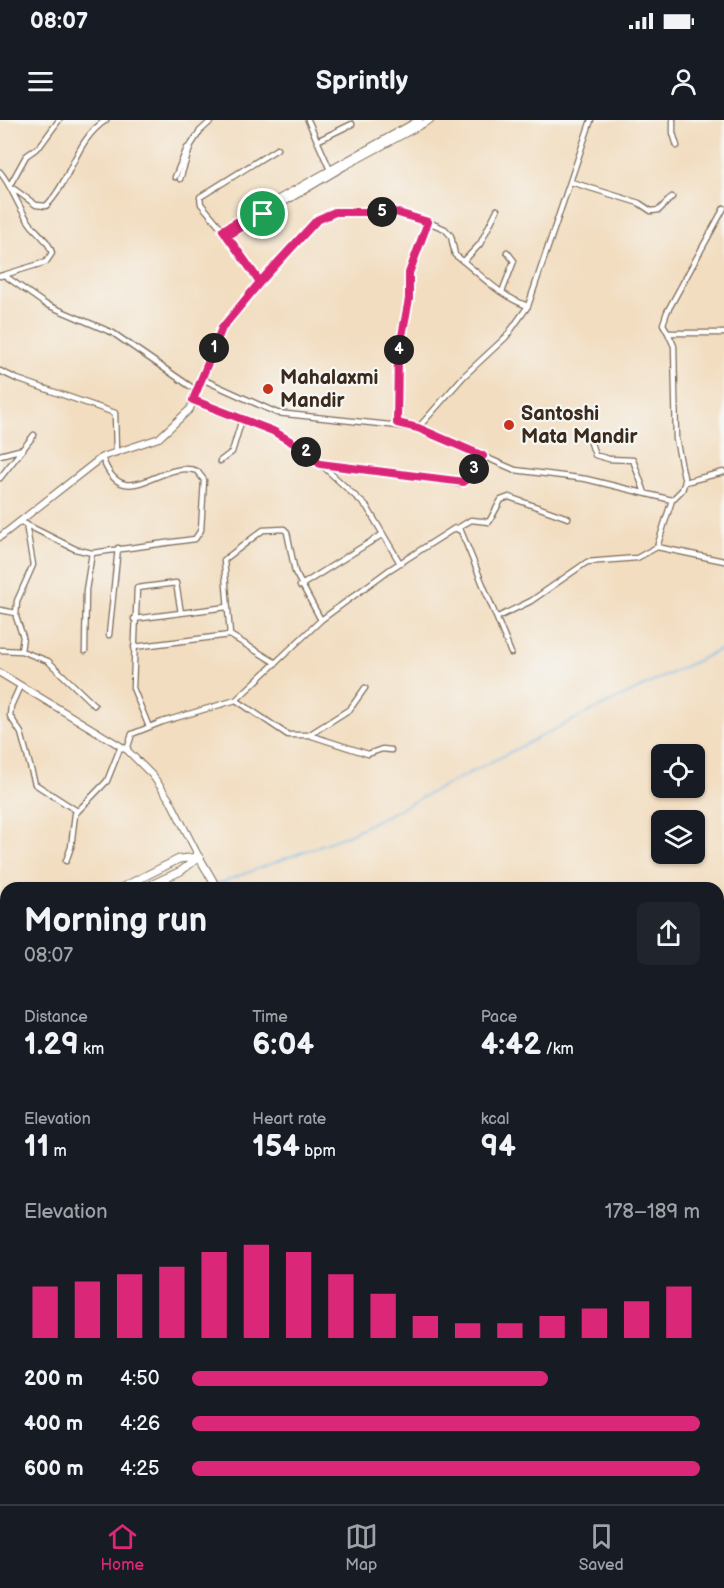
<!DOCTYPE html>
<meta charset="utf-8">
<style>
:root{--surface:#171b24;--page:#20242c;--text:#f1f3f6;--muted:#9ea1a6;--line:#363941;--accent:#db2777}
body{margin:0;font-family:"Balsamiq Sans",sans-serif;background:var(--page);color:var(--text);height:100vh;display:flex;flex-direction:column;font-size:22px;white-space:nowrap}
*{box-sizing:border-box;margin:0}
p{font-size:20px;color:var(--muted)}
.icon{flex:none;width:33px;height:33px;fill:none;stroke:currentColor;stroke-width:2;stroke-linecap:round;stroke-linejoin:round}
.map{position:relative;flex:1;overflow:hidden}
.drawer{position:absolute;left:0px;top:762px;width:724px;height:622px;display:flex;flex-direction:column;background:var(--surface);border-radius:18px 18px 0 0;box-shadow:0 2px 4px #0004}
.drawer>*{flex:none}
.tools{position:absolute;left:651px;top:624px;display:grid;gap:12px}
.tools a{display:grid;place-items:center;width:54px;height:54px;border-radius:9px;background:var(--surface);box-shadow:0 2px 4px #0004;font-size:30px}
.pin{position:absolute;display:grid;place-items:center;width:51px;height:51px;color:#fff;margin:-26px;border:3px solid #fff;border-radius:50%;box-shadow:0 2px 6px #0007}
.km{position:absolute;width:30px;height:30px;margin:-15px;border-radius:50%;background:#222;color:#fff;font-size:16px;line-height:30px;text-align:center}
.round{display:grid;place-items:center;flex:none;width:63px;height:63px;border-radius:9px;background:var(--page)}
.head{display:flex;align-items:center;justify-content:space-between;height:102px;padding:0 24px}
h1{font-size:33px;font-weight:600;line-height:45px}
.figures{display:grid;grid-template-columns:repeat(3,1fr);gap:9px;height:102px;padding:6px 24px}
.figures div{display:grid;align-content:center}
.figures b{font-size:30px;font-weight:600}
.figures small{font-size:16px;font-weight:400}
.figures p{font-size:16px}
.chart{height:168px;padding:12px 24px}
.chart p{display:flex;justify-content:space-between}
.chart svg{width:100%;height:108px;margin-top:6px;stroke:var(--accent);stroke-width:6}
ul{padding:0 24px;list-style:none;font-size:20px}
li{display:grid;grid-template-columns:96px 72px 1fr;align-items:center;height:45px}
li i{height:15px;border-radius:8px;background:var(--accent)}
.status{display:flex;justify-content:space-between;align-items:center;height:42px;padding:0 30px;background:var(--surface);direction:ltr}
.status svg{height:16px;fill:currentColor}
header{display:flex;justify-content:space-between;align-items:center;height:78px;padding:0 24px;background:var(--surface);font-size:27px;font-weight:600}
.tabs{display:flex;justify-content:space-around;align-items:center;height:84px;border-top:2px solid var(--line);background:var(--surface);font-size:16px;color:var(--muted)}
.tabs a{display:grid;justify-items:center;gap:3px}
.tabs .active{color:var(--accent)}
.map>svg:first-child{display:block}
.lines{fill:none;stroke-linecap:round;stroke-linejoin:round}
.stream{stroke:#6cb3e3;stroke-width:1.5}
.river{stroke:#6cb3e3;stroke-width:10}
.minor-casing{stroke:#7b6957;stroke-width:7}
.tertiary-casing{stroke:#7b6957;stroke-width:8}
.secondary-casing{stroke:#7b6957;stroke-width:9}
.minor{stroke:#fff;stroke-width:4.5}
.tertiary{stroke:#fff;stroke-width:6}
.secondary{stroke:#fff;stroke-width:7}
.route-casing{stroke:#fff;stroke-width:12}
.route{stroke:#db2777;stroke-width:8}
.poi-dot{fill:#c8321e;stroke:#f6f6f2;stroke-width:2}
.labels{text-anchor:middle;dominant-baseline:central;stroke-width:4.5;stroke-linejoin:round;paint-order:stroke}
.poi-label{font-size:20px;font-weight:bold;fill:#3b2a1e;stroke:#f6f6f2;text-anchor:start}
</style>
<div class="status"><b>08:07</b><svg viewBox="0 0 49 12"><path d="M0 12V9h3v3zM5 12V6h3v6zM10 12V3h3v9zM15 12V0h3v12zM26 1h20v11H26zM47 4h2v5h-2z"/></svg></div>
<header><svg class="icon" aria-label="menu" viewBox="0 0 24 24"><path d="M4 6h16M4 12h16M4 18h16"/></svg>Sprintly<svg class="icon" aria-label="person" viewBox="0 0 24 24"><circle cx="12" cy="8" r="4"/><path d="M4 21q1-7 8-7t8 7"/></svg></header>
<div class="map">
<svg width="724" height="1384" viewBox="0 0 724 1384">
<rect width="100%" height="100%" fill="#f6f6f2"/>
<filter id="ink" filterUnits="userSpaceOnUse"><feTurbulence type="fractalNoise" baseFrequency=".0167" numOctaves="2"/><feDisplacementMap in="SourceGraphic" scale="12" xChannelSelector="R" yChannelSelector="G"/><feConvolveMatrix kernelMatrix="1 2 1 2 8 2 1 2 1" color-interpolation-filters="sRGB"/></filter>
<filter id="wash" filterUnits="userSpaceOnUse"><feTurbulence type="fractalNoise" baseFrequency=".008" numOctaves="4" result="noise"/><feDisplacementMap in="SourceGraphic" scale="24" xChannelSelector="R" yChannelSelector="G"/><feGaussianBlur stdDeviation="1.35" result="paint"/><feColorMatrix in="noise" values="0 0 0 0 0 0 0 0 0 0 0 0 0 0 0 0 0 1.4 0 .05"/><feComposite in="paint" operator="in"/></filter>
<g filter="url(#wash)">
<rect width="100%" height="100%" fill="#f2ddc0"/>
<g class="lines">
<path class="stream" d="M217,764L348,715L581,596L724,528
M206,768L212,766
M0,846L6,842"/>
<path class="river" d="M718,1359L724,1360
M533,1384L538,1378"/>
</g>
</g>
<g filter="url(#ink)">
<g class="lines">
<g class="minor-casing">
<path id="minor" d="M308,0L331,52
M673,0V13L677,26
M317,21L352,4
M191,25L200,11L212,0
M0,52C14,69 18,89 32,106C40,115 49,122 52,133L46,142L4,155
M175,57L187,28L191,25L180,59
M571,62L639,83L651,91L659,90L672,77
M10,65L26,36L40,26L59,0
M14,69L36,85L46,86C72,60 74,21 106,0
M223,110L201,84L200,77L277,29
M464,141L480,124L497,90
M0,156L4,155L45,184L113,213L197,271
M260,162L317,100L335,92H395L428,102L445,109L451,116L455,135C480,153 497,175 528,186
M502,172L514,141L507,132
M668,213L663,204L667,192L724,88
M0,251L17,259L115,293L116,333
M202,259L277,293L418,308L515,350L586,359L672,380L682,370L685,362L676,319L674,226L668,213H724
M193,280L273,311L312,336L367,387L400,443
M397,303L398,237L409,179V153L428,102
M418,308L464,256L506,217L528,186L591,0
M589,317L595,335L609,339L633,340L645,373
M0,335L23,329
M220,341L232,332L242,299
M321,344L395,352L460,364L470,356L483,336
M0,358L34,315
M685,362L724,352
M23,403L75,429L92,433
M26,404L33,445L17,481L16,497L23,517L21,531L48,541L94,585
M458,408L471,400L489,402L501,380L509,377L568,398
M657,427L724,441
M300,466L383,414
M0,490L16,493
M498,497L531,481L587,442L637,438L657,427L672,380
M134,499L227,487
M109,515L118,428
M134,527L230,515
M0,530L21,531
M85,531L86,470L92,433L195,419L201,410L204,360L197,351C161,338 123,397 102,337
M276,543L230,515L224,440L263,410L284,409L287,412L295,452L321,500
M20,566L11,586L10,596L21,613L35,664L77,691
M236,580L288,615H309L368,634L382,629L391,630
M149,607L133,568L137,468L176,463L181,493
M309,615L350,589L365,568
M127,630L132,614L162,602L236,580L321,500L389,450L455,408L461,411L511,533
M66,741L71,727L75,694L107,661L121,626
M0,791L6,794
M718,1126H724
M392,1378L395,1384
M39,1384L40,1378
M85,1384L86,1378
M185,1384L190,1378"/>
</g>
<g class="tertiary-casing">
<path id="tertiary" d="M227,116L345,46L430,0
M0,417L102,337L159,318L190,289L222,208L260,162L223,110L419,0
M0,553L127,630L153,656L171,682L199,737"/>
</g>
<g class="secondary-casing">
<path id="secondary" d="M199,737L217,768
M121,768L179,739L199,737
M144,768L181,751L199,737
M0,825L6,822
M0,835L6,832
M718,1042L724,1038"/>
</g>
<use href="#minor" class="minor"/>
<use href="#tertiary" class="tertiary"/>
<use href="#secondary" class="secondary"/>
</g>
</g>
<g class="lines" filter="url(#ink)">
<g class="route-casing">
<path id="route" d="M263,94L227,116L260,162L222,208L193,280L273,311L295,324L320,344L464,362L483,336L418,308L397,303L398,237L409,179V153L428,102L395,92H335L317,100L260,162L223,110L261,88L263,94"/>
</g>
<use href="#route" class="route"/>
</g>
<g class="poi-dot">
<circle cx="268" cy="269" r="6"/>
<circle cx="509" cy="305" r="6"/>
</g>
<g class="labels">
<g class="poi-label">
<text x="280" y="258">Mahalaxmi<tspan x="280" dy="23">Mandir</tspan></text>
<text x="521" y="294">Santoshi<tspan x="521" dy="23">Mata Mandir</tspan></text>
</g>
</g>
</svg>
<div class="tools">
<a><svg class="icon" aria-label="locate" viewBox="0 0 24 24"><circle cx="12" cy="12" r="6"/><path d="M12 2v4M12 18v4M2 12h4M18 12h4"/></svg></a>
<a><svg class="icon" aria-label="layers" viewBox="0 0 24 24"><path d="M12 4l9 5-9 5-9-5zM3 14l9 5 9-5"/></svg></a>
</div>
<div class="pin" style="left:263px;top:94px;background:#1e9e55"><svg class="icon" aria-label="arrive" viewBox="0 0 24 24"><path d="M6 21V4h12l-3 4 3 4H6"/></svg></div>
<b class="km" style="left:214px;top:228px">1</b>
<b class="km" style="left:306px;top:332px">2</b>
<b class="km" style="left:474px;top:349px">3</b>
<b class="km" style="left:399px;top:230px">4</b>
<b class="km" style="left:382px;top:92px">5</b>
<section class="drawer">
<div class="head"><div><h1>Morning run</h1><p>08:07</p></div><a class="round"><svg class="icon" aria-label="share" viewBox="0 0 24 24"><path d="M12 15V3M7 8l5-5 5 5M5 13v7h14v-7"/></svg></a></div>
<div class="figures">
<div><p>Distance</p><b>1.29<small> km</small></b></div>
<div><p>Time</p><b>6:04</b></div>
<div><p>Pace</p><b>4:42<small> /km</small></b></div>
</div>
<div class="figures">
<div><p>Elevation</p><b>11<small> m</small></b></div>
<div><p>Heart rate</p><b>154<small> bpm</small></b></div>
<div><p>kcal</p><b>94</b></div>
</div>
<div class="chart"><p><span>Elevation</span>178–189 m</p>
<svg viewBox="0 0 160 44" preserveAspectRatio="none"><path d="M5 44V23M15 44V21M25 44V18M35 44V15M45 44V9M55 44V6M65 44V9M75 44V18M85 44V26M95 44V35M105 44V38M115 44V38M125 44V35M135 44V32M145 44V29M155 44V23"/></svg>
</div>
<ul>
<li><b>200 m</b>4:50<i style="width:70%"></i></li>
<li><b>400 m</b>4:26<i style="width:100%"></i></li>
<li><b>600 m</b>4:25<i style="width:100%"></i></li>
</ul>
</section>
</div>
<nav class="tabs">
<a class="active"><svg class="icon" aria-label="home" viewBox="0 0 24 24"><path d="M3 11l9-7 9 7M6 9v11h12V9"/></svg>Home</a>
<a><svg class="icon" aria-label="map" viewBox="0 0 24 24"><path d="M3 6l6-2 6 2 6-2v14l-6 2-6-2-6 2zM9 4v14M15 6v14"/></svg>Map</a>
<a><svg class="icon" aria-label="saved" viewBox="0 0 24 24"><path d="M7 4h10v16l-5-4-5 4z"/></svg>Saved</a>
</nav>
